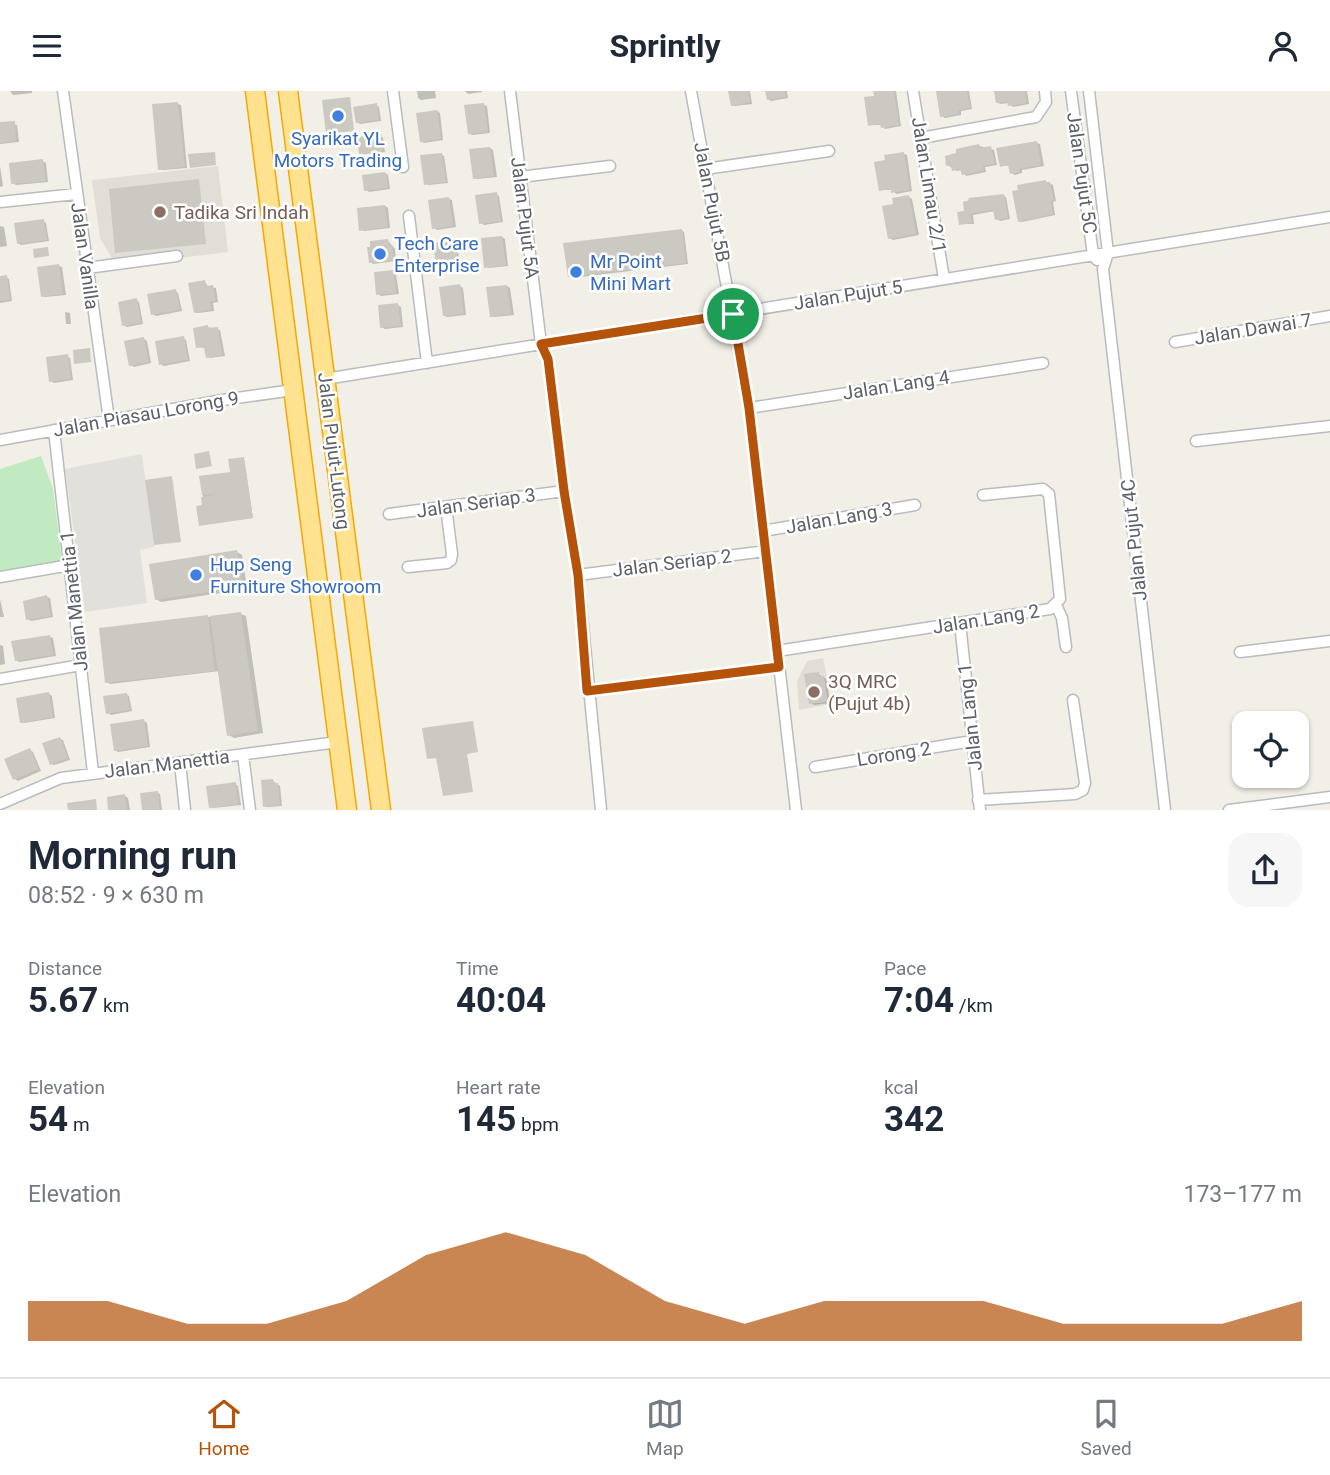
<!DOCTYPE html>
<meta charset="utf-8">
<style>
:root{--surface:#fff;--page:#f6f6f7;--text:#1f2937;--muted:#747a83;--line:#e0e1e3;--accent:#b45309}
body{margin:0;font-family:Roboto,sans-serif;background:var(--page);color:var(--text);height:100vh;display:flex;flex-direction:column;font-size:26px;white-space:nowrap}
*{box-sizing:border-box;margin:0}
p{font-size:23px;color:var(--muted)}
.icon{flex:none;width:38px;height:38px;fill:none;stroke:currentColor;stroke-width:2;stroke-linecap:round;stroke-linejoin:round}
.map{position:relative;height:719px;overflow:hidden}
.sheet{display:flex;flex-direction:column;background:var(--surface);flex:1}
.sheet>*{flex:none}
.controls{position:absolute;left:1232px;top:620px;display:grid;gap:14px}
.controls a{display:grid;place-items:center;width:77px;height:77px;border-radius:14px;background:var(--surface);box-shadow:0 2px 5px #0004;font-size:35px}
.pin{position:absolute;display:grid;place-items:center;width:60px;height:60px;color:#fff;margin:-30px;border:4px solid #fff;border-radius:50%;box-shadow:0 2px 7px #0007}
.round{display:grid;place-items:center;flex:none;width:74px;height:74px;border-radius:21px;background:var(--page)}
.head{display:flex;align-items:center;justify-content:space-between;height:119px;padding:0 28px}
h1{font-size:38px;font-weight:700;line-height:52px}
.metrics{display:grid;grid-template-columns:repeat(3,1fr);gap:10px;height:119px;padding:7px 28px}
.metrics div{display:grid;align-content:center}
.metrics b{font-size:35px;font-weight:700}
.metrics small{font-size:19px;font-weight:400}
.metrics p{font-size:19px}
.chart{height:196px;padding:14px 28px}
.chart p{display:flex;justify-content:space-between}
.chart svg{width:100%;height:126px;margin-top:7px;fill:var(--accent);opacity:.7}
header{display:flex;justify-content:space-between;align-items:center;height:91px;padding:0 28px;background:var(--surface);font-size:32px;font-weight:700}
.dock{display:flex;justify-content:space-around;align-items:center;height:98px;border-top:2px solid var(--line);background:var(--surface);font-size:19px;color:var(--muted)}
.dock a{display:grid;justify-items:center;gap:4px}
.dock .active{color:var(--accent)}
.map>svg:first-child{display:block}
.industrial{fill:#e2e0da}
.education{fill:#e1ded5}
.green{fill:#c1eac1}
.shadow{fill:#0003}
.building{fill:#ccc9c3}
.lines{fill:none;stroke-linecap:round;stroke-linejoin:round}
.street-casing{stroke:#b8bcc1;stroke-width:13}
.highway-casing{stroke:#f7a800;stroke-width:21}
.street{stroke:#fff;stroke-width:10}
.highway{stroke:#ffe28f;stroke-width:18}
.route-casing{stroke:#fff;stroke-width:14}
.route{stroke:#b45309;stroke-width:9}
.shop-dot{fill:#3f7fe0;stroke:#fff;stroke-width:2.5}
.education-dot{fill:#8d6e63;stroke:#fff;stroke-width:2.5}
.labels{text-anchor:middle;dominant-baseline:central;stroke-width:5;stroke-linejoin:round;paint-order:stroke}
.shop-label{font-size:19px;fill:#366cbe;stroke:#fff;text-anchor:start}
.street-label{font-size:19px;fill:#5d6268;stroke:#fff}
.education-label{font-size:19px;fill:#785e54;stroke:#fff;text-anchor:start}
</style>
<header><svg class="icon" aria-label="menu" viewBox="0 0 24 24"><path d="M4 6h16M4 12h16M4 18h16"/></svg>Sprintly<svg class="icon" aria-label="person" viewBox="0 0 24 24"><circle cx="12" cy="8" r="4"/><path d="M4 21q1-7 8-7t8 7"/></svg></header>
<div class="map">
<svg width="1330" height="719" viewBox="0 0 1330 719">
<rect width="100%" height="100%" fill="#f1efe6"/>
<path class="industrial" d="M142,363L154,456L140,459L147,512L85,521L65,378Z"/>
<path class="education" d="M218,75L228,161L178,167L113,169L100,147L92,89Z
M823,567L832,613L799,619L797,590L807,570Z"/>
<path class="green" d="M41,365L53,398L62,469L0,481V378Z"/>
<path class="shadow" d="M10,0H32V2L13,4Z
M417,0H435L436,7L421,9L418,7Z
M465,0H482V1L468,3Z
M730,0H750L752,13L735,15L732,14Z
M767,0H787L788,7L771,10L768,8Z
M880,0H896L901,35L885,38L882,34H870L876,6Z
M938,0H969L972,18L961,20V24L945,27L942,25Z
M995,0H1027L1029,13L1013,16L1009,12L1000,13L997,11Z
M178,13L181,14L187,77L163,79L160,78Z
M376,14L379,16L381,30L360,33L357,31Z
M484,14L487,15L490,42L472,44L469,42Z
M437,20L440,22L443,49L424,52L421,50Z
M0,31L17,34L19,51L0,53Z
M380,45L383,47L385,61L364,63L361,62Z
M1037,52L1040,53L1044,75L1022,79V82L1015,84L1012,82L1010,75L1001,74Z
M979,55L994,59L997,74L985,76L986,81L966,85L962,79L956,80L948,74Z
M490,57L493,59L497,86L477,88L474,86Z
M441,63L444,65L448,92L429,94L426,93Z
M904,63L907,64L912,100L896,103L893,99H881Z
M43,70L46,72L48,91L16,94L13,92Z
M0,75L3,95L0,96Z
M385,82L388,84L390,98L369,101L366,99Z
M1045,90L1053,94L1056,110L1053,111L1055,124L1022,131L1019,130Z
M496,103L499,105L503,131L484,134L481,132Z
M1003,105L1006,106L1010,128L1000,130L997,128L995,120L973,124L974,133H960L959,122Z
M909,106L912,108L919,144L893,149L890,147L895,114Z
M449,108L452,109L456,136L437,139L434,137Z
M385,115L388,117L390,137L364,140L361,138Z
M43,130L46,132L49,150L21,154L18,152Z
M0,135L4,136L7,155L0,156Z
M681,139L684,141L688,173L572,187L569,185Z
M502,146L505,148L508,175L489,177L486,175Z
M388,150L395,158L396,170L373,173L370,171Z
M454,152L457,153L461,180L442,182L439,181Z
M59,175L62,176L66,204L45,206L42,204Z
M393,181L396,183L399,203L381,205L378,203Z
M6,186L9,188L12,210L0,212V187Z
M205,191L208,196L216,197L218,211L213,212L214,220L198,222L195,221Z
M460,195L463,197L466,224L447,226L444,224Z
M507,195L510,197L514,224L495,226L492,225Z
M175,200L178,202L182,220L156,225L153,223Z
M136,209L139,211L143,233L127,236L124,234Z
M398,214L401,216L403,236L385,238L382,236Z
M65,221L70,222L71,233H66Z
M207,236L220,239L225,265L210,267L207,265L206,257L198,256Z
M183,247L186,249L190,270L164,275L161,273Z
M144,248L147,250L151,272L134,276L131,274Z
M67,265L70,267L73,289L54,292L51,290Z
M244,368L253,427L201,434L204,416L201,386L232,382Z
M237,461L242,464L247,498L161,511L156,508Z
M47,506L50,507L53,526L31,530L28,528Z
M0,508L4,526H0Z
M240,523L246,525L263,642L234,647L229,644L220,580L110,593L107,591L208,526Z
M50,546L53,547L56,565L19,571L16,569Z
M0,554L3,555L5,573L0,574Z
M818,583L826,588L830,612L814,614L811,612Z
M49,603L52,605L55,627L24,632L21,631Z
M126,603L129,605L132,620L111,624L108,622Z
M144,630L147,632L150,656L118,661L115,659Z
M60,648L63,649L70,669L54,674L51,673Z
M30,659L33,661L41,680L18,690L15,688Z
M273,690L280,695L282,715L268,716L265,715Z
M235,693L238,695L241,714L213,717L210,715Z
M157,702L160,703L162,719H143L142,703Z
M125,705L128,707L130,719H110L109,707Z"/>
<path class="building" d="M728,0H748L750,11L731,15Z
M765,0H785L786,6L767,9Z
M873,0H894L899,34L881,37L880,33L868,35L864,6L874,5Z
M936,0H967L970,17L958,19L959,23L940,26Z
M994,0H1025L1027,12L1008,15L1007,11L996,12Z
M350,6L354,40L326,43L322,9Z
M178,11L185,76L158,79L152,13Z
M377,12L379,29L356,32L353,16Z
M484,12L488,41L468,43L464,14Z
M437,19L441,48L420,51L416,22Z
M15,30L16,50L0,52V31Z
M381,43L383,60L359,63L357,46Z
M1037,50L1041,74L1019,78L1020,81L1010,83L1008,74L1000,76L996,57Z
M979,53L980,57L991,55L995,73L983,75L984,80L962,84L960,78L952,80L951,74L946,75L945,65L956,62V58Z
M490,56L494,85L473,88L469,58Z
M215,61L216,74L190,77L188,63Z
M904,61L910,99L891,102V98L879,100L874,71L885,69L884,64Z
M442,62L446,91L424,94L420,64Z
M43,68L46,90L11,93L9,72Z
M385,81L388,97L364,100L362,84Z
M199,88L206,153L115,162L109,98Z
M1046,89V91H1050L1054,109L1051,110L1053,123L1018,131L1012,100L1018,99L1017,94Z
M497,101L501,130L479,133L475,104Z
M1004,103L1008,127L995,129L993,119L970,123L972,132L959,134L957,121L964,120L963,111L969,109L968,107Z
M909,104L916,143L888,148L882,115L893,113L892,107Z
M449,106L453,135L432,138L428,109Z
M385,114L388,136L359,140L357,117Z
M44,128L47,149L17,153L14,132Z
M682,138L686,172L568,186L563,152Z
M502,145L506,174L484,177L481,147Z
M388,148L389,155L392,154L394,169L369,172L367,156H370V150Z
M455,150L459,179L437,182L433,152Z
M48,156L49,165L34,167L33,158Z
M59,173L63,203L41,206L37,176Z
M394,179L396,202L376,204L374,181Z
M7,184L10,209L0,210V185Z
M205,189L206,195L213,194L216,210L210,211L212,218L194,222L188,192Z
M460,193L464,223L443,225L439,196Z
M507,194L511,223L490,226L486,196Z
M176,198L180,219L151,224L147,203Z
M137,207L141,232L122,235L118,211Z
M398,212L401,235L380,237L378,214Z
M208,234V237L218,236L222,264L206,267L204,256L196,257L193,237Z
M184,245L188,269L159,274L155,250Z
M144,246L149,271L129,275L124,250Z
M90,257L91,271L74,273L73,259Z
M68,263L71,288L49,291L46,266Z
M209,360L212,375L196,378L194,363Z
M244,366L253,427L199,435L196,415L202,414L201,406L221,403L202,404L199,385L230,381L228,368Z
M172,385L181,451L154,454L145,389Z
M237,459L243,496L155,509L149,473Z
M47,504L51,525L26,529L23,510Z
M241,521L258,640L227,645L210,525Z
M208,524L215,580L105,592L99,537Z
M50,544L53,564L15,570L11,550Z
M819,581V585H824L828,611L809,613L804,583Z
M49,601L53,626L20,632L16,607Z
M127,602L130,619L106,623L103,605Z
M144,628L148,655L114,660L110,633Z
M473,630L478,661L467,663L473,701L443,705L436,667L427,668L422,637Z
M60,646L68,667L50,674L42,652Z
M30,657L39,678L13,689L4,668Z
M273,688L274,692H278L280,714L263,716L261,689Z
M236,691L238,713L209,717L206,695Z
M158,700L160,719H142L140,702Z
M125,703L127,719H108L107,706Z
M96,708L97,719H68L67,712Z"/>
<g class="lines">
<g class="street-casing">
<path id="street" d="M63,0L109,329
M393,0L403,76
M510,0L541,253L548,268L564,400L578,484L601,719
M691,0L749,317L796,719
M913,0L944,188
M1071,0L1093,164L1097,169
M1089,0L1108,162L1103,178L1165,719
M921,47L1036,26L1046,11L1045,0
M705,78L829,60
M520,86L610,75
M0,111L76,103
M409,125L427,272
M87,177L177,165
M1175,251L1330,225
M325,288L1330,126
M749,317L1043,272
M54,339L93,682
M0,349L223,309L293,299
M1196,350L1330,335
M389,423L564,400
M763,440L915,414
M408,476L447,472L451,469L452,463L446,416
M578,484L766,460
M0,486L70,474
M1056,514L1062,527L1066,556
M960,532L980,719
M777,560L1050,518L1060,508L1049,403L1043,398L983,404
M1240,561L1330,550
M0,588L81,574
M587,600L779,576
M243,664L250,719
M180,672L185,719
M815,676L972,650
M978,709L1075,703L1083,699L1085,692L1073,609
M0,713L61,687L338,651
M1229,719L1330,706"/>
</g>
<g class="highway-casing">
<path id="highway" d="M255,0L347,719
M288,0L381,719"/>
</g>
<use href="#street" class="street"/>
<use href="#highway" class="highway"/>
</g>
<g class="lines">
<g class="route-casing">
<path id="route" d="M733,223L749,317L779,576L587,600L578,484L564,400L548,268L541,253Z"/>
</g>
<use href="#route" class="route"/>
</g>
<g class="shop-dot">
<circle cx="338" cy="25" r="7"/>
<circle cx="380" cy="163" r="7"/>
<circle cx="576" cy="181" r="7"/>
<circle cx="196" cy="484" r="7"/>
</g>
<g class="education-dot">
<circle cx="160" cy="121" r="7"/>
<circle cx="814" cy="601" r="7"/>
</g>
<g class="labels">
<g class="shop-label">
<text x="338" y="47" text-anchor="middle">Syarikat YL<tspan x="338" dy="22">Motors Trading</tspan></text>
<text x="394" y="152">Tech Care<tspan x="394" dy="22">Enterprise</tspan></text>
<text x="590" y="170">Mr Point<tspan x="590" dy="22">Mini Mart</tspan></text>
<text x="210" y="473">Hup Seng<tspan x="210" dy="22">Furniture Showroom</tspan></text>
</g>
<g class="street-label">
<text transform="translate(1082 82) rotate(82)">Jalan Pujut 5C</text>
<text transform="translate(929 94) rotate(81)">Jalan Limau 2/1</text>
<text transform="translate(712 111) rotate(79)">Jalan Pujut 5B</text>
<text transform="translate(525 127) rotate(83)">Jalan Pujut 5A</text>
<text transform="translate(85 165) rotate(82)">Jalan Vanilla</text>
<text transform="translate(848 204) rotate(-9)">Jalan Pujut 5</text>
<text transform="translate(1253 238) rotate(-9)">Jalan Dawai 7</text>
<text transform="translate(896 294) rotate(-9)">Jalan Lang 4</text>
<text transform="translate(146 323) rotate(-10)">Jalan Piasau Lorong 9</text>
<text transform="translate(334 360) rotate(83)">Jalan Pujut-Lutong</text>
<text transform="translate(476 412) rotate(-8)">Jalan Seriap 3</text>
<text transform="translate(839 427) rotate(-10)">Jalan Lang 3</text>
<text transform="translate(1134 449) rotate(-96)">Jalan Pujut 4C</text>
<text transform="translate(672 472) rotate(-7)">Jalan Seriap 2</text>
<text transform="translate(74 510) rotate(-96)">Jalan Manettia 1</text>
<text transform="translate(986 528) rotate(-9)">Jalan Lang 2</text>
<text transform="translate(970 626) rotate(-96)">Jalan Lang 1</text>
<text transform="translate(894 663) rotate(-9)">Lorong 2</text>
<text transform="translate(167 673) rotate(-7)">Jalan Manettia</text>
</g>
<g class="education-label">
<text x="174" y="121">Tadika Sri Indah</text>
<text x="828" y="590">3Q MRC<tspan x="828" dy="22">(Pujut 4b)</tspan></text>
</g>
</g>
</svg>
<div class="controls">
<a><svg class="icon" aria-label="locate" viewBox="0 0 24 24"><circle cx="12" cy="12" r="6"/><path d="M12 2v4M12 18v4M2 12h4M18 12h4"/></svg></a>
</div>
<div class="pin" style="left:733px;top:223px;background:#1e9e55"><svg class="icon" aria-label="arrive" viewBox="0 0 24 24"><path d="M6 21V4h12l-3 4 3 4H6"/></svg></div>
</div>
<section class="sheet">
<div class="head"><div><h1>Morning run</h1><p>08:52 · 9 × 630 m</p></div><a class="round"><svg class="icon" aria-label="share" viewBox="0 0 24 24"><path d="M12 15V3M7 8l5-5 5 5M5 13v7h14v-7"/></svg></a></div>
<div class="metrics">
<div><p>Distance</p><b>5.67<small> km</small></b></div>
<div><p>Time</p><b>40:04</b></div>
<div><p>Pace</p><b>7:04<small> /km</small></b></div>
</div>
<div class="metrics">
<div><p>Elevation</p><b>54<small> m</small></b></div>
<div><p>Heart rate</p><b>145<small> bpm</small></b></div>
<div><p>kcal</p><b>342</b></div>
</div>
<div class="chart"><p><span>Elevation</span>173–177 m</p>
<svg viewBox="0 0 160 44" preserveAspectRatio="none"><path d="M0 44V30L10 30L20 38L30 38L40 30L50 14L60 6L70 14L80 30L90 38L100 30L110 30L120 30L130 38L140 38L150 38L160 30V44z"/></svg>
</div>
</section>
<nav class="dock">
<a class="active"><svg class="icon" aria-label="home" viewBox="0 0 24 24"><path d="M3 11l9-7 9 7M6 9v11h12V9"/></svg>Home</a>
<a><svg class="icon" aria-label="map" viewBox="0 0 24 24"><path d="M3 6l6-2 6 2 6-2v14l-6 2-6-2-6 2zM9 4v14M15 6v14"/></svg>Map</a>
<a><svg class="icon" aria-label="saved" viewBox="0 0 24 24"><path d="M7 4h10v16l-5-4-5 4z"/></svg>Saved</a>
</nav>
